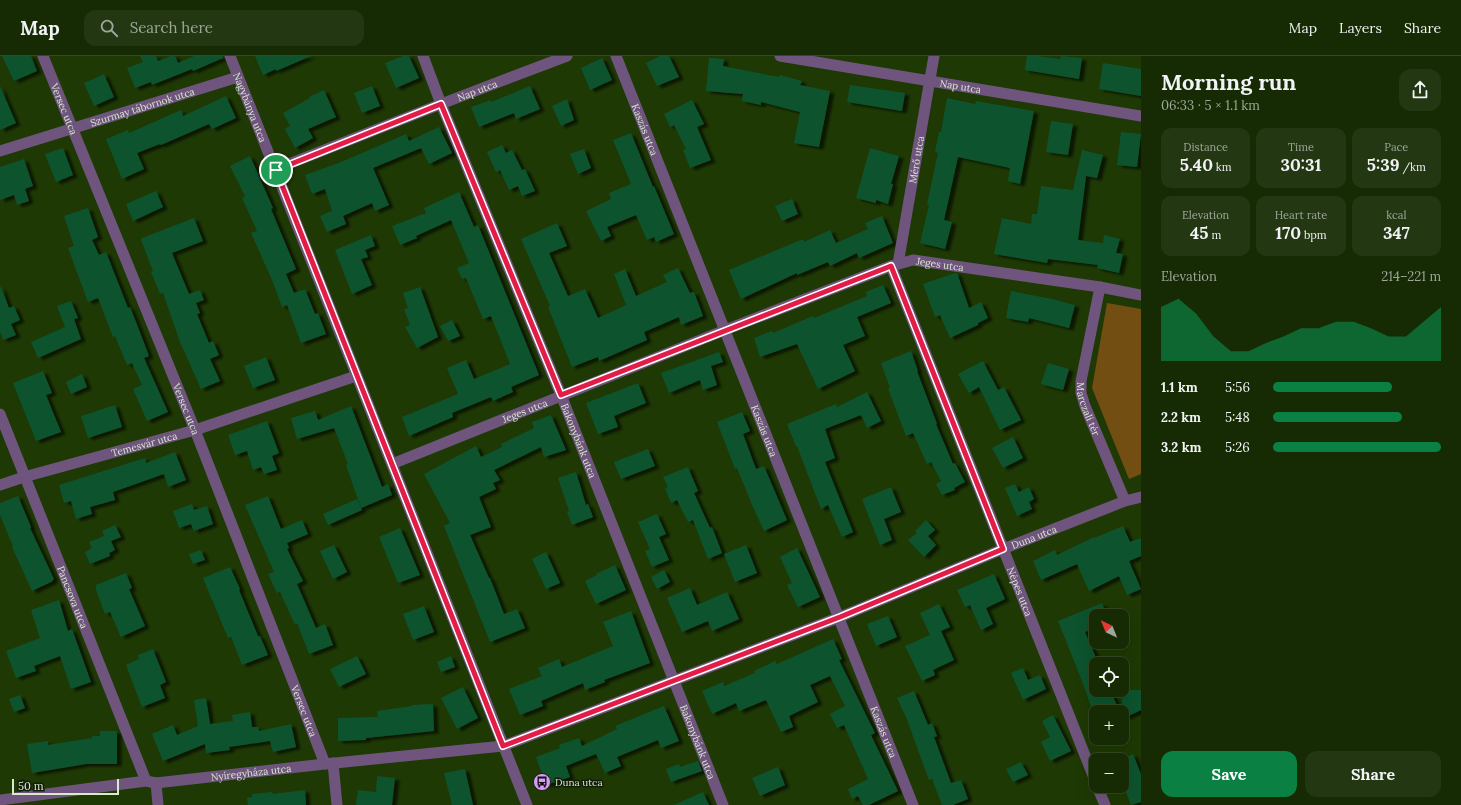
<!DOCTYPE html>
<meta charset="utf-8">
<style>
:root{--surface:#162b03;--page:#233712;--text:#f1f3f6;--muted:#9ea79a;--line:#354725;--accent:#0b8043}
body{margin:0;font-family:Lora,serif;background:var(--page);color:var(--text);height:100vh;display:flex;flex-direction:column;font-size:15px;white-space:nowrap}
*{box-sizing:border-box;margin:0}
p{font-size:13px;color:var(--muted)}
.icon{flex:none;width:22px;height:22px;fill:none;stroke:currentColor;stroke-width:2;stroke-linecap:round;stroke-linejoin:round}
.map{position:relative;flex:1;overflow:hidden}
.panel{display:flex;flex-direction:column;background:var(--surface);width:320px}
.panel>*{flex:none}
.needle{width:26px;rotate:317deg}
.fabs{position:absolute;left:1089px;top:553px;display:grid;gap:8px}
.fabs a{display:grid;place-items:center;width:40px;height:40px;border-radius:8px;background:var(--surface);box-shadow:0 4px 16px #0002,0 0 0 1px var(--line);font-size:20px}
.scale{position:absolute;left:12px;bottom:10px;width:107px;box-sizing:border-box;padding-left:4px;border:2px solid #d8eace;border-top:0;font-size:11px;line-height:14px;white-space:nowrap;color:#d8eace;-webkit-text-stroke:3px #111d08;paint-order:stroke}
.pin{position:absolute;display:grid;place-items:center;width:34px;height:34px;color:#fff;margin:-17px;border:2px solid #fff;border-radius:50%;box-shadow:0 1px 4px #0007}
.round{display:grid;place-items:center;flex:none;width:42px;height:42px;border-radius:12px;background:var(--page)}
.summary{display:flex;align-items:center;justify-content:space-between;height:68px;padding:0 20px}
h1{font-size:22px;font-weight:800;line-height:30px}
.stats{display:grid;grid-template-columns:repeat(3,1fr);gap:6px;height:68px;padding:4px 20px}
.stats div{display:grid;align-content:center;border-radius:10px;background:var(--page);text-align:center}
.stats b{font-size:17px;font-weight:800}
.stats small{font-size:11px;font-weight:400}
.stats p{font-size:11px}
.chart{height:112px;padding:8px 20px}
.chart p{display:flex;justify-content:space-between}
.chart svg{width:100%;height:72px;margin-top:4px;fill:var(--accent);opacity:.7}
.cta{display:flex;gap:8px;margin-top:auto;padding:8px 20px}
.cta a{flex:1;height:46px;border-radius:12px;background:var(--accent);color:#fff;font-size:16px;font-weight:800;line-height:46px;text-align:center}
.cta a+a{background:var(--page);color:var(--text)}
ul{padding:0 20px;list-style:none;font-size:13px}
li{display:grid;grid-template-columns:64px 48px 1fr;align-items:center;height:30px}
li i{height:10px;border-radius:5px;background:var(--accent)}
header{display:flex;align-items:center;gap:24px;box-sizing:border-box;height:56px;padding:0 20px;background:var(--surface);border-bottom:1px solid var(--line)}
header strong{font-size:19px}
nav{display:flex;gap:22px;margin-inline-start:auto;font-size:14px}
.search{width:280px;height:36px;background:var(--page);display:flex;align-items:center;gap:10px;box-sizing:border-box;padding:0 14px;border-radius:12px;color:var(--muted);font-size:15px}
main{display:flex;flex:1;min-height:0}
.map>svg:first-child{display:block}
.green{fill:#734e12}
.building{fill:#0e532d;filter:url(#shadow)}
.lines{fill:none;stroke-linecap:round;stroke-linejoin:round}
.minor{stroke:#6f557d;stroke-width:11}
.route-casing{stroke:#fff;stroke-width:8}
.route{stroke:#e11d48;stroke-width:5}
.labels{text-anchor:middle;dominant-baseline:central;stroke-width:3;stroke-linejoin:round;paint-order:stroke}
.street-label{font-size:10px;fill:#d8eace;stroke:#111d08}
.poi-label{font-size:10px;fill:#d8eace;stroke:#111d08;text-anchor:start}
</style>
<header>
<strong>Map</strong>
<div class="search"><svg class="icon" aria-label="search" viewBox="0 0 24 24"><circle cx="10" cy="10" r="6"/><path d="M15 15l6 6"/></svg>Search here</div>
<nav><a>Map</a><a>Layers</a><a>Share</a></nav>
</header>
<main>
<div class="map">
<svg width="1141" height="749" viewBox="0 0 1141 749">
<defs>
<filter id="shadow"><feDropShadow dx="4.5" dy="2.5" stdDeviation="1" flood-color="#0009"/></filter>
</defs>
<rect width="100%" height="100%" fill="#1e3904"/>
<path class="green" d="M1107,247L1141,253V418L1129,423L1092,332Z"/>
<path class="building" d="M2,0H31L37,15L14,25Z
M140,0H156L158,5L171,0H175L178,7L194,0H223V2L193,15L192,13L152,29L151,26L135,32L127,12L143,6Z
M255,0H311L276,15V13L263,19Z
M403,0H409L419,22L396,32L385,7Z
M660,0H669L679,21L657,30L646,7Z
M1027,0H1037L1060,3L1061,0L1082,2L1079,23L1025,14Z
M602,2L612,24L590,34L581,12Z
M709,2L724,3L723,10L779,21L780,19L802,25L800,29L830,35L819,91L794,87L800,56L761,46V49L742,45L743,38L706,35Z
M1103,7L1141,13V40L1099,33Z
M104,18L114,41L94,50L84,27Z
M850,29L905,37L902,55L847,46Z
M0,30L16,67L0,74Z
M372,30L380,50L362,57L354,37Z
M530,30L540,53L516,63L514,57L479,71L471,51L491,44V46Z
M324,34L336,61L308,73L313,82L295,92L285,73L290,70L283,57L310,42L309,41Z
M226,40L236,62L212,73L209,68L161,89L160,88L137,97L144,113L122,123L106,83L128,74L129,77L181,54L183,60Z
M947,42L975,48L976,45L1034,55L1020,128L1008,125L1010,112L958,101L944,164L952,166L945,193L920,187L929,149L927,148L938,97L935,96L939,76H941Z
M567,43L574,64L561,70L552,50Z
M692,44L704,68L697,71L711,104L690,112L683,94L686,93L674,69L670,71L664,58Z
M1051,65L1073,68L1068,99L1046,96Z
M439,71L452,97L429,108L421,92L373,112L389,149L375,155L372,147L343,160L346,168L327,176L320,160L332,155L325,133L312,138L305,119L341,106L406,78L409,85Z
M1121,76L1141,78L1137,111L1117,109Z
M631,77L653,131L654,130L674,178L656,186L654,181L647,184L636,159L607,171L611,180L601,185L586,155L611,143L609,137L631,128L613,84Z
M502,89L506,97L512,94L522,114L525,113L535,135L522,140L518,130L509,134L500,114L496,116L487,96Z
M63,92L73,119L56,126L45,98Z
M870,92L899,100L891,128H893L888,148L876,144V147L856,142Z
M584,93L591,112L578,118L570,98Z
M1082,94L1103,99L1097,122L1086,120L1078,184L1103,187L1104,179L1120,183L1116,197L1123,198L1119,217L1097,212L1098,209L1048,203L1047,207L994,198L1002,162L1031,168L1032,158H1037L1041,130L1073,134Z
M250,100L273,152L271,153L296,213L286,218L294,237L305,233L315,258L318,257L326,278L301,287L287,249L282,251L272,224L251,177L257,175L242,142L245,140L230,110Z
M24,103L33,130L25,133L29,145L17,149L14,139L0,144V111Z
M156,135L163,151L133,165L126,148Z
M459,136L474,171L478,169L539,319L511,331L513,336L493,345L491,341L452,357L453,361L409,380L402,361L458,338L447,312L466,304L474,323L510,308L491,260L483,263L466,222L462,223L457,212L469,207L451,164L416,180L417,182L400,189L392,170L426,157L424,152Z
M792,143L798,158L782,165L775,150Z
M88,152L98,181L92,184L99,199L106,196L128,252L130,251L138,271L149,300L144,302L168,356L147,365L133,333L142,329L132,307L127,309L115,280L113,281L98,242L88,246L68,192L74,190L64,160Z
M882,160L893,187L859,202L857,197L830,210L828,206L797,219V217L741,243L729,214L803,183L804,186L830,174L836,187L868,173L865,167Z
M194,162L203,185L172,197L189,238L200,234L204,244L196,247L200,257L197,258L209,287L213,285L219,299L210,303L220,325L201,333L180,286L163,237L160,238L151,216L153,215L141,184L142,182Z
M557,167L567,190L549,197L568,240L585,233L598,262L626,249L614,218L625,213L636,240L667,226L663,219L678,212L690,237L694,236L703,260L681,269L679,261L644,276L647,284L599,305L598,301L572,311L548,251L550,250L521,183Z
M371,179L375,190L365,194L368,201L361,203L372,229L352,238L335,194Z
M955,217H957L969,252L981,246L988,262L978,267V269L950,282L940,259L935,261L923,228Z
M883,229L891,247L857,261L865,280L843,289L855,315L818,333L797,288L760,301L754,282L772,275L773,277L813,260L814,262L867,240L866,236Z
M0,231H1L9,252L14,250L20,264L11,268L16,279L3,284L0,276Z
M420,231L438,281L417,292L405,271L410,269L404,253L408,252L403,237Z
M1011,235L1052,243L1075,249L1069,272L1029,262L1028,266L1006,262Z
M71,245L78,262L74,263L81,283L38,302L31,286L65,271L57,250Z
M452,264L460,280L448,285L440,270Z
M911,295L918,315H917L937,368H936L953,408L955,407L965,426L954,432L955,434L942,439L936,428L941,425L931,406L927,408L913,377L906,380L888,333L890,332L881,307Z
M719,296L723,306L711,310L717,329L703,334L700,324L669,337L661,317Z
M266,301L275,324L253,332L244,310Z
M983,305L998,334L1004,331L1021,364L1000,374L979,331L969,337L958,318Z
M1048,307L1069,313L1063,334L1041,328Z
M43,315L52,337L46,339L61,376L36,385L13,327Z
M82,318L87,331L71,338L66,326Z
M638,327L646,347L614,360L618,371L598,378L586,347Z
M867,336L881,365L867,372L861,359L825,373L835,402L825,406L853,476L842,481L828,449L821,453L797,390H796L787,368L836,348L837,351Z
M115,349L122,371L88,382L81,360Z
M351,350L382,431L388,428L392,439L361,452L362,454L328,469L323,458L357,443L361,452L346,409L348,408L334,372L297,383L291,362L315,355L318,364Z
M742,356L750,375L743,378L756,413L764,410L787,464L764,475L753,451L737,412L735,413L717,366Z
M551,359L566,394L544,401L541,391L494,414L500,424L493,427L496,433L479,441L491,471L470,479L489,522H490L504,558L517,553L525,572L490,586L444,470L450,467L424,418L476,390L481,401L502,391L501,388L534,372L532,366Z
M267,365L279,397L272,400L277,414L264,418L261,411L253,414L247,395L235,399L228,379Z
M1013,381L1023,402L1003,412L992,392Z
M648,393L655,410L621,423L614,406Z
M175,396L186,424L168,431L164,418L113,436L115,444L90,451L92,458L76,463L71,445L64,447L59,429L145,402L146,407Z
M688,411L698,435L694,437L710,472L712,471L722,497L708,503L693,464L688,466L677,444L671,447L665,432L668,431L663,421Z
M576,416L586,449L588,448L593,461L572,469L567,456L569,455L558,422Z
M1015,428L1019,436L1029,431L1034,443L1029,446L1032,453L1017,460L1005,432Z
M891,431L901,456L884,463L892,484L880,489L862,443Z
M18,440L31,471L30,472L54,523L52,524L53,525L32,535L12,491L13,490L0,459V447Z
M268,440L281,473L302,464L308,478L287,487L289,492L287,493L303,525L297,528L316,572L325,568L333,589L309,598L297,567L295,569L280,536L277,537L268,518L274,516L245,449Z
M192,448L194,454L207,450L213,468L194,475L191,468L179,472L173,455Z
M657,458L666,478L659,481L669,504L652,511L645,495L650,493L638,466Z
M926,464L935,474L928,480L936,489L924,501L908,484L917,477L915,475Z
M115,469L121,481L111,485L115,494L109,497L110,500L90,508L85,496L92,492L89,486L104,480L102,475Z
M1123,470L1130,486L1141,482V500L1129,505L1141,533L1127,539L1119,520L1089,535L1077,508L1041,524L1033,505L1055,494L1057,499L1094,481V482Z
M400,472L420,519L398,527L379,481Z
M334,489L347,516L333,523L320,495Z
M746,489L757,517L735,526L724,498Z
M797,492L820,541L798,551L787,529L792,527L780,501Z
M201,494L205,504L193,508L189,498Z
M546,496L560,527L546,533L532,503Z
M615,509L626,534L596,548L585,525L597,519L596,518Z
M230,511L240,533L239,534L258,580H260L268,599L242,609L231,581L228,582L203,522Z
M664,514L670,526L657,533L651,521Z
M126,517L132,532L129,533L145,570L121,581L110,556L105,558L96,534V529Z
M994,518L1005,543L986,552L993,568L981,574L970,549L965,551L957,534Z
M690,532L697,549L727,536L739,563L712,575L708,565L682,576L667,542Z
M59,544L68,575L72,573L91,626L71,633L60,600L34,610L36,615L16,622L6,595L40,582L31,554Z
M1102,547L1107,560H1096V572L1085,576L1098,606H1096V634H1110L1120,656H1096V662H1095L1082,625L1058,565Z
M939,548L950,571L941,575L954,604L933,614L935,619L922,625L905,590L930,579L920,557Z
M424,550L434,576L413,584L403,558Z
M631,555L650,607L604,624L605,626L585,634L583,627L541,645L543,650L520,659L509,633L542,620L538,612L559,603L562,611L613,590L603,566Z
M888,560L897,581L876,590L867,568Z
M833,583L842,603L839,604L875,677L871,679L898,735L869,749H863L858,740L852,743L848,733L868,723L844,669L837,672L830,658L845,650L830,620L810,629L818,646L789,660L793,671L781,676L766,644L739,655L736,647L712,658L702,635L723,626L724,630L755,617L754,615L775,605L777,608Z
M153,593L166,626L160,629L165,642L142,651L126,609L139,603L138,599Z
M357,600L366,618L339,631L330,613Z
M451,600L455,611L441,616L437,606Z
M1023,612L1028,624L1040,619L1046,633L1023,644L1011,617Z
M463,631L478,662L457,673L441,642Z
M1122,634H1141V654L1122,663Z
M914,635L928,669L932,667L937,680L934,681L951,727L961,724L968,743L953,749H942L932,723L929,724L906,661L897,642Z
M20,639L25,652L14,656L9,643Z
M206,642L210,668L233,665L232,659L250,656L252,671H258L259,675L291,668L296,691L273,696L270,685L229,691L230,694L206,697L205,688L163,705L152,678L173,669L177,679L198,670L194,644Z
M433,648L434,675L366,682V684L338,685V662L378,661L377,655L412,650V649Z
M664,650L679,685L661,692L658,684L617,701L621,710L605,717L596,698L566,710L570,721L546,729L536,701L560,692L559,689L579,682L582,690L617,673L615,670Z
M1053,659L1071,695L1050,705L1041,686L1050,681L1042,665Z
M100,675H117V708H86L32,717L27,688L48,685V689L92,682V680H100Z
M1133,698L1141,718V746L1131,749L1122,726V703Z
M698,705L702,715L671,726L666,713L679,708L680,711Z
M1021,706L1028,719L1013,726L1006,713Z
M778,711L785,729L760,740L752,722Z
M465,713L473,749H452L444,717Z
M377,720L395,722L392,749H356L358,734L376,736Z
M305,734L306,749H248L247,742L252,741V738L272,736L273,738Z
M703,736L709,749H674Z"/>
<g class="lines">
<g class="minor">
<path id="s1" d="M43,0L195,374L325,708"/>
<path id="s2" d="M230,0L527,749"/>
<path id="s3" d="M423,0L441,48L561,339L723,749"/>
<path id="s4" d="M616,0L913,749"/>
<path id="s5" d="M780,0L1141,60"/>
<path id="s6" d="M0,95L238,21"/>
<path id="s7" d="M276,113L441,48L567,0"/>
<path id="s8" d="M898,208L934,0"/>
<path id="s9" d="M891,210L1096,727"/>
<path id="s10" d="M1100,231L1081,325V337L1085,350L1125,445"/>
<path id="s11" d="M0,358L146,725"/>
<path id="s12" d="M392,408L725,274L891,210L913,204L1100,231L1141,239"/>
<path id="s13" d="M0,429L24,421L195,374L356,320"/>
<path d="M333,707L337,749"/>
<path d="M156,727L158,749"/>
<path d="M1097,730L1105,749"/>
<path id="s14" d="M0,744L146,725L156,727L325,708L503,690L840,561L1003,493L1125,445L1141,441"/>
</g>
</g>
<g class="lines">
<g class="route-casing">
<path id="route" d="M441,48L561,339L891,210L1003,493L840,561L503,690L276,114Z"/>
</g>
<use href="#route" class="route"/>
</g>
<defs>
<g id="bus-disc" transform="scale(0.9)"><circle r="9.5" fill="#d89bf8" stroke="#111d08"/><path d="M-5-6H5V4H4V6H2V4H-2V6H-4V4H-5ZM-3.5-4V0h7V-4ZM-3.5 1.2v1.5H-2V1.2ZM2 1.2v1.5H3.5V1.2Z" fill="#111"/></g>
</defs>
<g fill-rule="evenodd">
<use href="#bus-disc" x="542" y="726"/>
</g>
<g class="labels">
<g class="street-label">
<text stroke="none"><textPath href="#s5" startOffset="183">Nap utca</textPath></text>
<text stroke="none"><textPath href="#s7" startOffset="216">Nap utca</textPath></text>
<text stroke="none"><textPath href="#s6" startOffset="149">Szurmay tábornok utca</textPath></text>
<text stroke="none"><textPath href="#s2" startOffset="55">Nagybánya utca</textPath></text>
<text stroke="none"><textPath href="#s1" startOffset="57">Versec utca</textPath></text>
<text stroke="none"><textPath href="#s4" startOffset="79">Kaszás utca</textPath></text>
<text stroke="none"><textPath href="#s8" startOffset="106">Mérő utca</textPath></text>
<text stroke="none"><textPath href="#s12" startOffset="587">Jeges utca</textPath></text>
<text stroke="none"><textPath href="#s10" startOffset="125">Marczali tér</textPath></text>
<text stroke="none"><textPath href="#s1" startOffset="381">Versec utca</textPath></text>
<text stroke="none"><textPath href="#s12" startOffset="143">Jeges utca</textPath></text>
<text stroke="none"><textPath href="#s4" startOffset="403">Kaszás utca</textPath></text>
<text stroke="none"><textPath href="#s3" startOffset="415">Bakonybánk utca</textPath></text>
<text stroke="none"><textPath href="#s13" startOffset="150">Temesvár utca</textPath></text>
<text stroke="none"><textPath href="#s14" startOffset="1077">Duna utca</textPath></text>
<text stroke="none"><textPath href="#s9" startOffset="350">Népes utca</textPath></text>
<text stroke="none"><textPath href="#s11" startOffset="197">Pancsova utca</textPath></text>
<text stroke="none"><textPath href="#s1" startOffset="705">Versec utca</textPath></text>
<text stroke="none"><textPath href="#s4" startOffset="727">Kaszás utca</textPath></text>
<text stroke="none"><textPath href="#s3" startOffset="739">Bakonybánk utca</textPath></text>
<text stroke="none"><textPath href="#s14" startOffset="253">Nyíregyháza utca</textPath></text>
</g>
<g class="poi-label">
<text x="555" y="726">Duna utca</text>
</g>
</g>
</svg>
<div class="fabs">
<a><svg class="needle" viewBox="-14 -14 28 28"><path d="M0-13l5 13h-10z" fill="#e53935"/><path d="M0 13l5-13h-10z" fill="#9ea79a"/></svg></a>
<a><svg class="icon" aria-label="locate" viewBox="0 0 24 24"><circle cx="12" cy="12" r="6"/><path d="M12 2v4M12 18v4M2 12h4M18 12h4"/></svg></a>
<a>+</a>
<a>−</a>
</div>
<div class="scale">50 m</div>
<div class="pin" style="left:276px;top:114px;background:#1e9e55"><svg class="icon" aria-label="arrive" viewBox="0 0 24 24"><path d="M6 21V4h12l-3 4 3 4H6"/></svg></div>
</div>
<section class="panel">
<div class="summary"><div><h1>Morning run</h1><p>06:33 · 5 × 1.1 km</p></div><a class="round"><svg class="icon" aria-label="share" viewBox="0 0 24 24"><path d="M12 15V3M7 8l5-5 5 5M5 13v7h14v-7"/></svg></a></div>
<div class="stats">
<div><p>Distance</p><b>5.40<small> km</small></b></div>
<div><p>Time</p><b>30:31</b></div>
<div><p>Pace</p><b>5:39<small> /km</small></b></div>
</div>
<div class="stats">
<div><p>Elevation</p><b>45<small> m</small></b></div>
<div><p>Heart rate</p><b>170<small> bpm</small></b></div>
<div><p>kcal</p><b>347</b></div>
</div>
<div class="chart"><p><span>Elevation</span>214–221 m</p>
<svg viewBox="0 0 160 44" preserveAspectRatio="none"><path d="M0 44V11L10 6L20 15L30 29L40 38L50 38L60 33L70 29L80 24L90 24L100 20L110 20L120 24L130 29L140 29L150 20L160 11V44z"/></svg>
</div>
<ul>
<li><b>1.1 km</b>5:56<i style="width:71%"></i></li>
<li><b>2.2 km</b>5:48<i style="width:77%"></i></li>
<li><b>3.2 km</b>5:26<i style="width:100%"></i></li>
</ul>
<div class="cta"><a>Save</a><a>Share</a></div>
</section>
</main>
